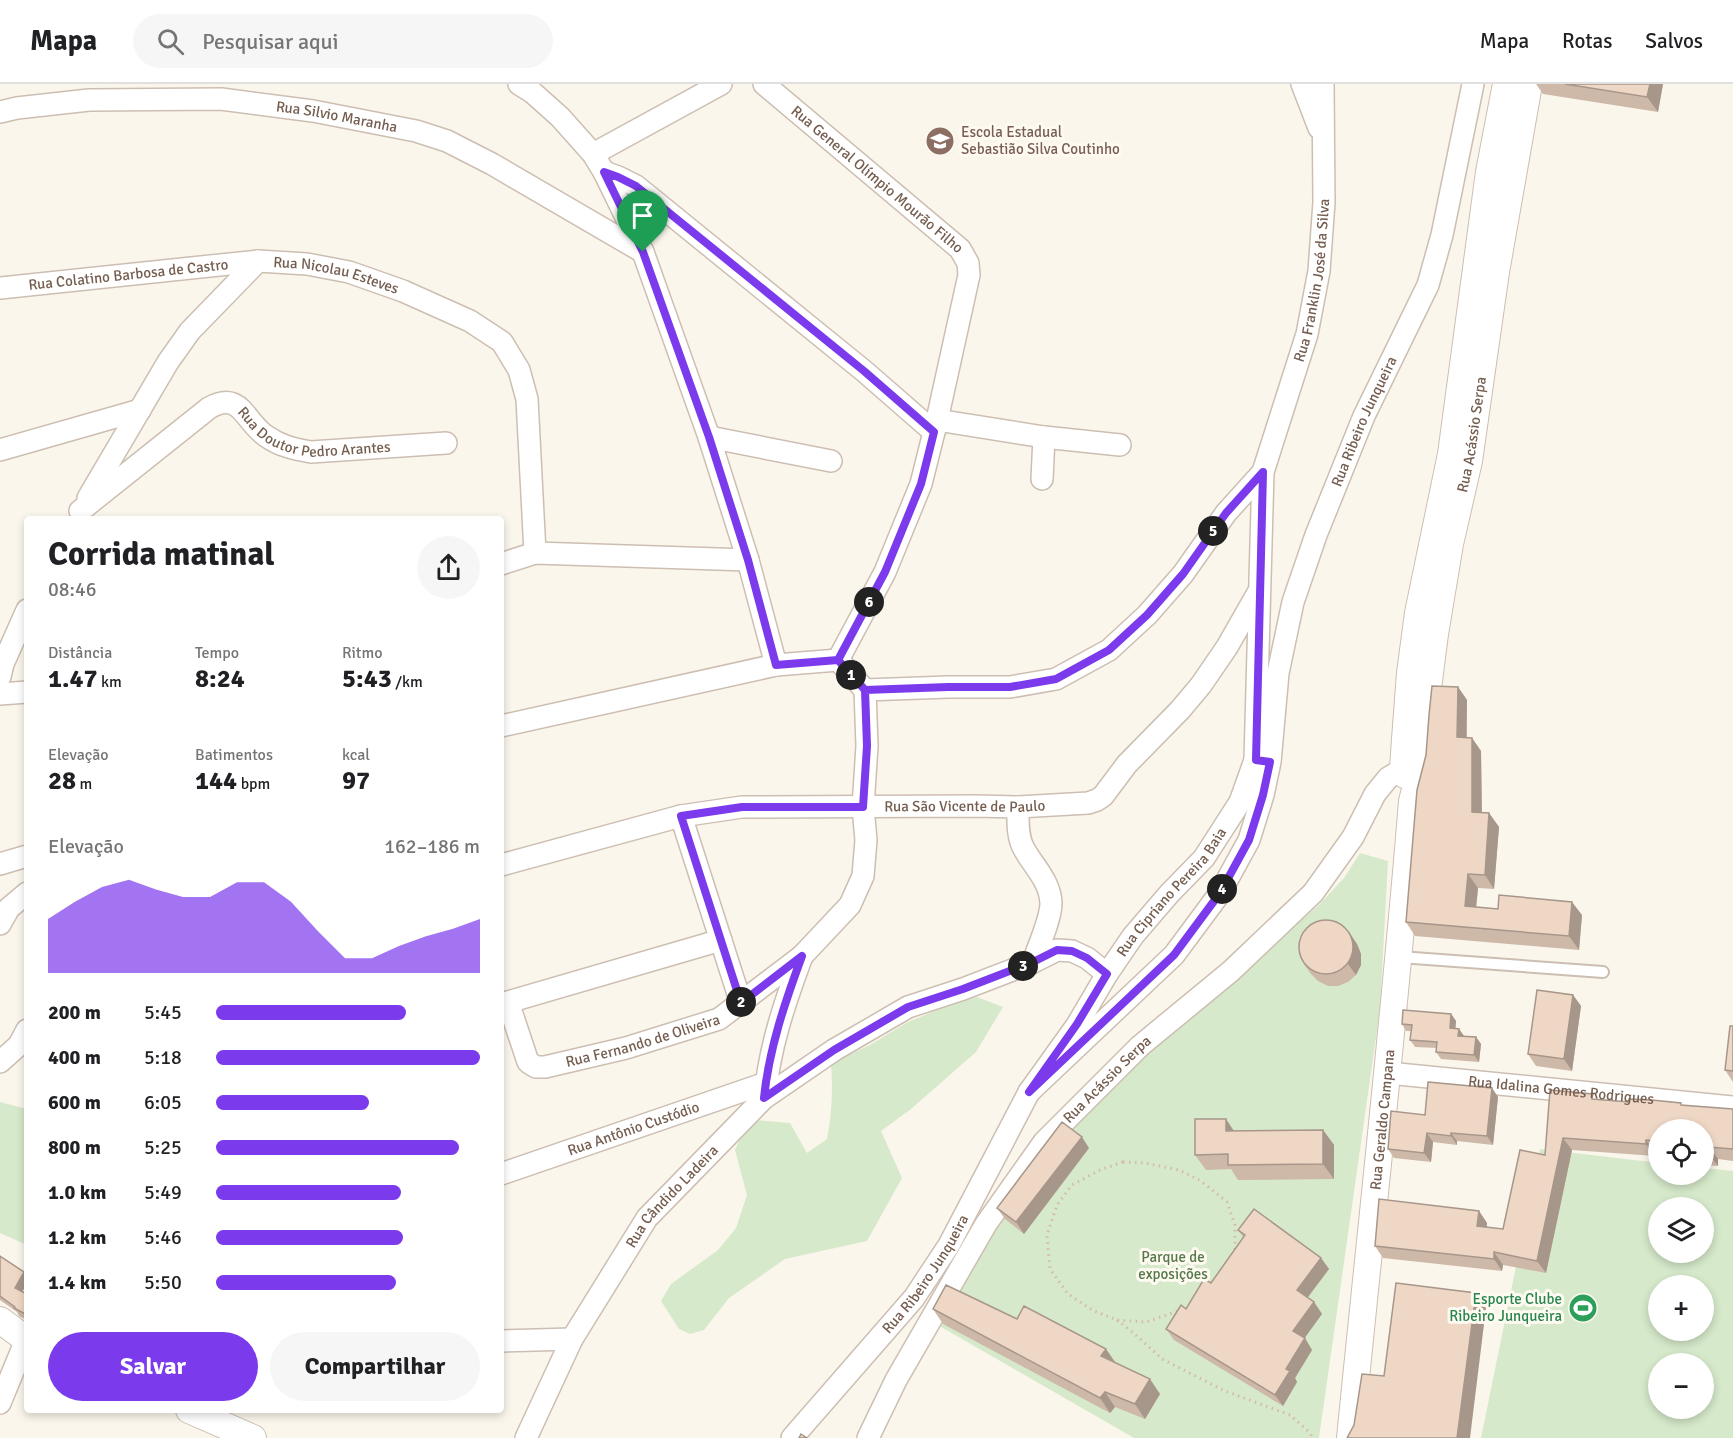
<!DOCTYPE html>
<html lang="pt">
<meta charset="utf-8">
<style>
:root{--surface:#fff;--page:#f6f6f6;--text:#202124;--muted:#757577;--line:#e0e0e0;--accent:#7c3aed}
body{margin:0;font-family:Signika,sans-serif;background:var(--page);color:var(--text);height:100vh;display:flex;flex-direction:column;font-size:22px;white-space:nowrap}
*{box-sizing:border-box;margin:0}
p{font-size:20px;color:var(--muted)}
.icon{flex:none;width:33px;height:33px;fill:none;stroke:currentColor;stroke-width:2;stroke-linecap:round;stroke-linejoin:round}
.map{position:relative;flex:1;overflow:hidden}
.side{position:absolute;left:24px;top:432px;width:480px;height:897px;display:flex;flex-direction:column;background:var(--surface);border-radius:6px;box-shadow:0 3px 9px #0003}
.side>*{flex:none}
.buttons{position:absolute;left:1648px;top:1035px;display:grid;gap:12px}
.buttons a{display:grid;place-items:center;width:66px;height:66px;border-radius:50%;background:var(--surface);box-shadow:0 3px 9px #0003;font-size:30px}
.pin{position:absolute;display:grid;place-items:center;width:51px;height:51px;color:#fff;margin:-62px -26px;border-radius:50% 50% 50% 0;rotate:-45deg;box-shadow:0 0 6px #0007}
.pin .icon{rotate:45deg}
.km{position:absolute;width:30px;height:30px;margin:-15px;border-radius:50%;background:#222;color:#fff;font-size:16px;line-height:30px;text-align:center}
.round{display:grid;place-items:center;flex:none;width:63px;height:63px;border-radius:32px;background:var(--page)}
.overview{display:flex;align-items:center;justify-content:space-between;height:102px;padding:0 24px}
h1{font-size:33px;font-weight:800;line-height:45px}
.metrics{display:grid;grid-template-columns:repeat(3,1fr);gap:9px;height:102px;padding:6px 24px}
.metrics div{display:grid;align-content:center}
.metrics b{font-size:26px;font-weight:800}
.metrics small{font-size:16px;font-weight:400}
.metrics p{font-size:16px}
.chart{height:168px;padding:12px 24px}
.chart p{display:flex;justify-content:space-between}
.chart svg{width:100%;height:108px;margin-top:6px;fill:var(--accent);opacity:.7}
.button{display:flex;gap:12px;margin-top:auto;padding:12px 24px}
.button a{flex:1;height:69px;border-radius:36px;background:var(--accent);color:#fff;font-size:24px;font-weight:800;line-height:69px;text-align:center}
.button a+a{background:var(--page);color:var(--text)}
ul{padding:0 24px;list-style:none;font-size:20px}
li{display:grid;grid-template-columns:96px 72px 1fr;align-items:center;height:45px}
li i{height:15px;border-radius:8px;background:var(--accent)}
header{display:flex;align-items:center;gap:36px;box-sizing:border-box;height:84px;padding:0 30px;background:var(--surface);border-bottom:2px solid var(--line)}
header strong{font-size:28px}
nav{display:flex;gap:33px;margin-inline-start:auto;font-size:21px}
.search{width:420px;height:54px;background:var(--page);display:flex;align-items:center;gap:15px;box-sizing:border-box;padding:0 21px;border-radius:33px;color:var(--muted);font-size:22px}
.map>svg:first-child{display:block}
.green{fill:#d6e9ca;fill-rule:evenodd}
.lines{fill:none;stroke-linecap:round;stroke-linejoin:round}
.service-casing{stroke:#cdbeb2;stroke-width:14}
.minor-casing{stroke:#cdbeb2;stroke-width:24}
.tertiary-casing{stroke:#cdbeb2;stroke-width:28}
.path{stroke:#d4baa8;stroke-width:3;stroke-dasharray:1.5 4.5;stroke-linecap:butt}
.service{stroke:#fff;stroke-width:10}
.minor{stroke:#fff;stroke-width:21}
.tertiary{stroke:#fff;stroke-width:26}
.wall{fill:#ceb9a9}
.shaded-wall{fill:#a7968a}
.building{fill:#efd7c5;stroke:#a7968a;stroke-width:1.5}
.route-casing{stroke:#fff;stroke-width:12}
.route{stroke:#7c3aed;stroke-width:8}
.labels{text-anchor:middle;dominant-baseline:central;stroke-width:6;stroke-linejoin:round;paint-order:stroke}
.street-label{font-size:15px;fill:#755e50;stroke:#fefaf2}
.education-label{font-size:15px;fill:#785e54;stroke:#fefaf2;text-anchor:start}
.park-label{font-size:15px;fill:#557949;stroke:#fefaf2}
.leisure-label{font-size:15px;fill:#27864d;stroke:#fefaf2;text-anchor:end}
</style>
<header>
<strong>Mapa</strong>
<div class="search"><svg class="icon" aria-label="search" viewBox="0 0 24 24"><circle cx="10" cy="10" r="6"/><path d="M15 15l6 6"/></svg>Pesquisar aqui</div>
<nav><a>Mapa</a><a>Rotas</a><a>Salvos</a></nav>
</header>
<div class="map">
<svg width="1733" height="1354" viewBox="0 0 1733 1354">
<rect width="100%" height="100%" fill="#fbf6ec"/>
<path class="green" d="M1360,769L1388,777L1380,925L1319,1354H1134L936,1240L953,1207L1042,1074L1141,970L1317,823L1344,794Z
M977,913L1003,923L976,968L911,1025L881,1047L902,1094L867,1157L785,1175L729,1214L704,1246L690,1250L679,1245L661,1217L671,1200L718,1166L736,1144L747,1111L735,1066L742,1050L756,1036L790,1039L807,1069L827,1055C832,1029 833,1005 831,979L870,961L906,939L939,925Z
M0,1018L27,1025V1161L0,1149Z
M1540,1065L1659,1079V1090H1704V1084L1733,1087V1354H1481ZM1659,1124H1704V1168H1659ZM1659,1202H1704V1246H1659ZM1659,1280H1704V1324H1659Z"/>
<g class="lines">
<g class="service-casing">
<path id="service" d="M1400,873L1603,888"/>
</g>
<g class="minor-casing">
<g id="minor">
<path d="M519,0L532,8L560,33L593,70L604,88L643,168L709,353L748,476L776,581"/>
<path id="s1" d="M764,0L960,165L968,179L969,191L937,336L921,400L885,488L838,576"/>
<path d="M1302,0L1319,44"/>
<path id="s2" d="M0,28L17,24L89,16L221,15L313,27L416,47L447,57L492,80L643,168"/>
<path d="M593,70L721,0"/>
<path d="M604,88L618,93L636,102L864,287L934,348"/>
<path id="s3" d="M0,204L258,177L307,180L349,188L403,207L470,237L502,258L519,286L527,315L535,469"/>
<path d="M937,336L1044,353L1120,361"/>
<path d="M709,353L831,377"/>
<path d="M0,366L140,326"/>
<path d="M1042,395L1044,353"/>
<path d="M88,414L168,278L190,247L258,177"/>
<path id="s4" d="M80,427L209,324C241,306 244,337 266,352C280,362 294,365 311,368L446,359"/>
<path d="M501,480L535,469L748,476"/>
<path d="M838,576L865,606L948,603H1010L1056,595L1109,566L1147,531L1183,490L1226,429L1263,388"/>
<path d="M0,593L3,580L27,526"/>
<path d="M0,610L27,608"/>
<path d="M501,642L776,581L838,576"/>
<path id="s5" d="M1269,677L1255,676L1263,388L1307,250L1319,187L1324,118L1323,0"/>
<path d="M1018,723C1018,736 1017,753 1024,765C1034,783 1050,797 1051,819C1051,835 1038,863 1033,878"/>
<path d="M681,732L741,919"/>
<path d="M0,780L27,772"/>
<path id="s6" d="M501,781L681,732L742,723L975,722L1018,723L1088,719L1097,716L1103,712L1127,680L1180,626L1201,601L1227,563L1259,507"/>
<path d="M0,840L9,824L27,809"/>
<path id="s7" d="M508,918L528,978L536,983H545L626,964L719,935L802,872L850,821L863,792L866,756L863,723L867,662L865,606"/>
<path d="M501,920L721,856"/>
<path d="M0,978L19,961L27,946"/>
<path id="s8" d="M1388,989L1733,1023"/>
<path id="s9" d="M1029,1008L1174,871L1220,809L1249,756L1263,711L1270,678L1278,589L1293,518L1316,451L1364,332L1428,201L1442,151L1473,0"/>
<path d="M765,1013C769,964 785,918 802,872"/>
<path id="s10" d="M501,1090L766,999"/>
<path d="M501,1257L572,1255"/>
<path d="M0,1319L26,1256"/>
<path id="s11" d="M526,1354L572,1255L647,1134L764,1014L834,966L908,923L963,905L1033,878L1057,866L1072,867L1087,874L1107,890"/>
<path id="s12" d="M792,1354L914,1214L949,1161L1029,1008L1077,941L1107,890L1133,852L1169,810L1204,774L1240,718L1255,676"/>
<path id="s13" d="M868,1354L896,1296L986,1140L1044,1058L1140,962L1231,887L1313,809L1353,753L1375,710L1388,694L1403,685L1417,684"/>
</g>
</g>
<g class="tertiary-casing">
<g id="tertiary">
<path d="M1405,691L1403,685L1405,655L1410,589L1418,529L1451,370L1489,88L1506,0"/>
<path d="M0,1236L27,1256"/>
<path d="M189,1326L253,1354"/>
<path id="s14" d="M1350,1354C1371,1142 1395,930 1412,717L1421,684L1423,643L1435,550L1450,460L1469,377L1496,188L1529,0"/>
</g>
</g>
<path class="path" d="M1123,1078L1145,1079L1179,1086L1201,1097L1227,1118L1235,1141V1167L1223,1193L1193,1222L1146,1238L1117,1236L1094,1227L1068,1210L1050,1185L1047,1151L1057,1121L1072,1101L1100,1086Z
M1117,1236L1137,1252L1162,1275L1225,1307L1290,1331L1309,1348L1313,1354"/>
<use href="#service" class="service"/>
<use href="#minor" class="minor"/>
<use href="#tertiary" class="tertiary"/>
</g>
<path class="wall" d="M1536,0H1663L1658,28L1543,10Z
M1458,603L1467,616V654H1472L1481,667L1482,729H1489L1499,743L1494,805L1478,804L1476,823L1582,831L1579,866L1415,852L1406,838Z
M1357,860L1361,870V881L1356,891L1348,898L1338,902H1328L1318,897L1311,890L1303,879Z
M1573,911L1581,922L1572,987L1536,982L1528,970Z
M1451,930L1456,937L1455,944L1459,945L1464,952L1476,953L1481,960L1479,978L1441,975L1436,968L1437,964L1415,963L1410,956L1411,947H1406L1402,940Z
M1733,942V998L1725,986Z
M1492,1004L1498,1013L1493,1061L1457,1057V1061L1433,1058L1431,1078L1394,1074L1388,1065L1425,1031Z
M1596,1016L1733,1025V1077L1718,1075V1082L1704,1081V1046H1659V1069L1655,1068V1072L1572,1066L1546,1189L1503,1181L1502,1187L1383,1174L1375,1162L1479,1127L1487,1139V1144L1503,1145L1545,1071Z
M1323,1046L1334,1061V1095L1238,1096L1231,1085L1206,1086L1195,1071L1234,1047Z
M1089,1064L1024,1150L1005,1135L997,1124Z
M1238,1146L1321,1174L1329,1185L1307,1214L1314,1218L1322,1230L1304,1254L1312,1266L1295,1294L1297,1298L1283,1322L1174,1256L1166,1245L1211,1199L1243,1153Z
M0,1172L24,1188L27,1192V1199L22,1208L27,1210V1236L19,1232L17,1228L0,1216Z
M933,1225L1017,1235L1106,1265L1116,1279L1160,1310L1145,1335L1115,1323L1110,1329L943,1240Z"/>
<path class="shaded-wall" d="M1650,0H1663L1658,28L1647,13Z
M1458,603L1467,616L1466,667L1457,653Z
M1472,654L1481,667L1482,742L1472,728Z
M1489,729L1499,743L1494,805L1485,791Z
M1468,790L1478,804L1475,835L1465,822Z
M1572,818L1582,831L1579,866L1569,852Z
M1349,848L1357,860L1361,870V881L1356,891L1348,880Z
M1573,911L1581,922L1572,987L1564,975Z
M1451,930L1456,937L1455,951L1450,944Z
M1459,945L1464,952L1463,959L1458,952Z
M1476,953L1481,960L1479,978L1474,971Z
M1492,1004L1498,1013L1493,1061L1487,1052Z
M1226,1035L1236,1050L1226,1047Z
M1323,1046L1334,1061V1095L1323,1080Z
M1427,1049L1433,1058L1431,1078L1424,1069Z
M1451,1049L1457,1057V1061L1451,1052Z
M1082,1053L1089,1064L1024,1150L1016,1138Z
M1563,1054L1572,1066L1546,1189L1537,1177Z
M1646,1056L1655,1068V1072L1646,1060Z
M1709,1063L1718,1075V1082L1709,1070Z
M1479,1127L1487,1139L1485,1155L1477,1142Z
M1494,1168L1503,1181L1502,1187L1494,1175Z
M1321,1174L1329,1185L1305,1217L1297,1206Z
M24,1188L27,1192V1199L20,1212L15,1204Z
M1476,1209L1486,1224L1470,1354H1457Z
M1314,1218L1322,1230L1301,1259L1293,1247Z
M1305,1254L1312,1266L1295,1294L1297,1298L1283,1322L1275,1311L1286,1285Z
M1106,1265L1116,1280L1101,1272Z
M1150,1295L1160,1310L1145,1335L1135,1320Z
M1105,1308L1115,1323L1110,1329L1100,1314Z"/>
<path class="building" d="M1565,0H1650L1647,13Z
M1432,602L1458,603L1457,653L1472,654V728L1489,729L1485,791L1468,790L1465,822L1498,825L1499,811L1572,818L1569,852L1406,838L1417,706L1426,671L1429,631Z
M1299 863a27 27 0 1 1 54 0a27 27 0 1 1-54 0Z
M1537,906L1573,911L1564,975L1528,970Z
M1403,926L1451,930L1450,944L1459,945L1458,952L1476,953L1474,971L1436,968L1437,958L1410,956L1412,941L1402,940Z
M1730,942H1733V987L1725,986Z
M1428,998L1492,1004L1487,1052L1451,1049V1052L1427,1049L1424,1069L1388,1065L1391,1027L1425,1031Z
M1550,1006L1593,1010L1592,1015L1629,1018V1015L1652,1016L1681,1019V1021L1733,1025V1065L1709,1063V1070H1704V1046H1659V1057L1646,1056V1060L1563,1054L1537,1177L1494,1168V1175L1375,1162L1379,1115L1479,1127L1477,1142L1503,1145L1520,1066L1545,1071Z
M1195,1035H1226V1047L1323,1046V1080L1228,1081V1070L1195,1071Z
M1062,1038L1082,1053L1016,1138L997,1124Z
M1254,1125L1321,1174L1297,1206L1314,1218L1293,1247L1305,1254L1286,1285L1290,1287L1275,1311L1166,1245L1181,1221L1186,1225L1204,1195L1211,1199L1245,1151L1238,1146Z
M0,1172L24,1188L15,1204L27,1210V1231L14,1224L15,1223L0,1212Z
M1396,1199L1476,1209L1457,1354H1347L1354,1341L1362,1290L1384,1292Z
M946,1201L1017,1235L1024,1222L1106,1265L1101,1272L1150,1295L1135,1320L1105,1308L1100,1314L933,1225Z
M801,1350L807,1354H799Z"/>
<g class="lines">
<g class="route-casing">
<path id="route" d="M643,168L709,353L748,476L776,581L838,576L865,606L867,662L863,723H742L681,732L741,919L802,872C785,918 769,965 764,1014L834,966L908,923L963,905L1033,878L1057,866L1072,867L1087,874L1107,890L1077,940L1029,1008L1174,871L1220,809L1249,756L1263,711L1270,678L1256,676L1263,388L1226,429L1183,490L1147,531L1109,566L1056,595L1010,603H948L865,606L838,576L885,488L921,400L934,348L864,287L636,102L618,93L604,88L643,168"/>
</g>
<use href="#route" class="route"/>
</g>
<defs>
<g id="school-disc" transform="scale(1.5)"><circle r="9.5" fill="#8d6e63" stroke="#fefaf2"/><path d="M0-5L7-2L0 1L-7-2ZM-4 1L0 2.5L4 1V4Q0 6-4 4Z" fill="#fff"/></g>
<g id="stadium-disc" transform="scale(1.5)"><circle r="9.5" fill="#2e9e5b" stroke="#fefaf2"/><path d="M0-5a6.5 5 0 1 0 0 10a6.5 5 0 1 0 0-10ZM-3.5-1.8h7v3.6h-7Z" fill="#fff"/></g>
</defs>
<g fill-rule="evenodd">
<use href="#school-disc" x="940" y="57"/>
<use href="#stadium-disc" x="1583" y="1224"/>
</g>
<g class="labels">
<g class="street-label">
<text stroke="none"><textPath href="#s2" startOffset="339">Rua Silvio Maranha</textPath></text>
<text stroke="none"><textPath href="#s1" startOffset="148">Rua General Olímpio Mourão Filho</textPath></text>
<text stroke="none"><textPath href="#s3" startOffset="129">Rua Colatino Barbosa de Castro</textPath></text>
<text stroke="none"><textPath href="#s3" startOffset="339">Rua Nicolau Esteves</textPath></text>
<text stroke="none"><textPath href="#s5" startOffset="501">Rua Franklin José da Silva</textPath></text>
<text stroke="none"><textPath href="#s9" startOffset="774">Rua Ribeiro Junqueira</textPath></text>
<text stroke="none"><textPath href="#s4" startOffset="282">Rua Doutor Pedro Arantes</textPath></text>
<text stroke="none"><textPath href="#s14" startOffset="1012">Rua Acássio Serpa</textPath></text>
<text stroke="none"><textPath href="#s6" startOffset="471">Rua São Vicente de Paulo</textPath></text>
<text stroke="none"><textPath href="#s12" startOffset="668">Rua Cipriano Pereira Baia</textPath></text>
<text stroke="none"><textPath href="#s7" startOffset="183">Rua Fernando de Oliveira</textPath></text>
<text stroke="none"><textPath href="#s13" startOffset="434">Rua Acássio Serpa</textPath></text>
<text stroke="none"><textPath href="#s8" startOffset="174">Rua Idalina Gomes Rodrigues</textPath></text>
<text stroke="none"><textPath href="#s14" startOffset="320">Rua Geraldo Campana</textPath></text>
<text stroke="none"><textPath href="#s10" startOffset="140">Rua Antônio Custódio</textPath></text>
<text stroke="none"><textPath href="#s11" startOffset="284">Rua Cândido Ladeira</textPath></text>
<text stroke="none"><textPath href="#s12" startOffset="212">Rua Ribeiro Junqueira</textPath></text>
</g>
<g class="education-label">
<text x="961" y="48">Escola Estadual<tspan x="961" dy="17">Sebastião Silva Coutinho</tspan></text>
</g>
<g class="park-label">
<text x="1173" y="1173">Parque de<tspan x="1173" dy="17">exposições</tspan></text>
</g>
<g class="leisure-label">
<text x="1562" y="1215">Esporte Clube<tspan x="1562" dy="17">Ribeiro Junqueira</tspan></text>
</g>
</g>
</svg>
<div class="buttons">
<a><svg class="icon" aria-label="locate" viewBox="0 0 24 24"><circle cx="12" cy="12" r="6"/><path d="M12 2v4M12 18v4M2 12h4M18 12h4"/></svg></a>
<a><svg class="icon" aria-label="layers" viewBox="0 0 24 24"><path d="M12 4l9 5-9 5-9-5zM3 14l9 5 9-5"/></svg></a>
<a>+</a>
<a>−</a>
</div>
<div class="pin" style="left:643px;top:168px;background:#1e9e55"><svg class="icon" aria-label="arrive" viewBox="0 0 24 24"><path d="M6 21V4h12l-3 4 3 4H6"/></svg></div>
<b class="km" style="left:851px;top:591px">1</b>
<b class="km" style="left:741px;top:918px">2</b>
<b class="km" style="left:1023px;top:882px">3</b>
<b class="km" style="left:1222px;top:805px">4</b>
<b class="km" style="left:1213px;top:447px">5</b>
<b class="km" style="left:869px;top:518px">6</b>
<section class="side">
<div class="overview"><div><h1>Corrida matinal</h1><p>08:46</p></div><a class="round"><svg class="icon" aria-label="share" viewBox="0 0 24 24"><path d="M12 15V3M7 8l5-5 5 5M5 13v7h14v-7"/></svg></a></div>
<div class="metrics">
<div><p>Distância</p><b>1.47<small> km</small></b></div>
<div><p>Tempo</p><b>8:24</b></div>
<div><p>Ritmo</p><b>5:43<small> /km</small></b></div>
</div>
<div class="metrics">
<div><p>Elevação</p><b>28<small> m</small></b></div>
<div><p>Batimentos</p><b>144<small> bpm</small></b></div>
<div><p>kcal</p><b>97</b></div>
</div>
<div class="chart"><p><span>Elevação</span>162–186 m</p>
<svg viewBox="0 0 160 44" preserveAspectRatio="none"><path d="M0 44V22L10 15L20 9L30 6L40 10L50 13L60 13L70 7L80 7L90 15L100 27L110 38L120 38L130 33L140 29L150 26L160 22V44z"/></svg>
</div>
<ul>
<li><b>200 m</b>5:45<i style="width:72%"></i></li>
<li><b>400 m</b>5:18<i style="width:100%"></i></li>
<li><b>600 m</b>6:05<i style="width:58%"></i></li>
<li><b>800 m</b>5:25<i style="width:92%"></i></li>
<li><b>1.0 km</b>5:49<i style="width:70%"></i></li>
<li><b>1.2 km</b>5:46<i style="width:71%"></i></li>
<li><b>1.4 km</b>5:50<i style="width:68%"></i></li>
</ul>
<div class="button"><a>Salvar</a><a>Compartilhar</a></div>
</section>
</div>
